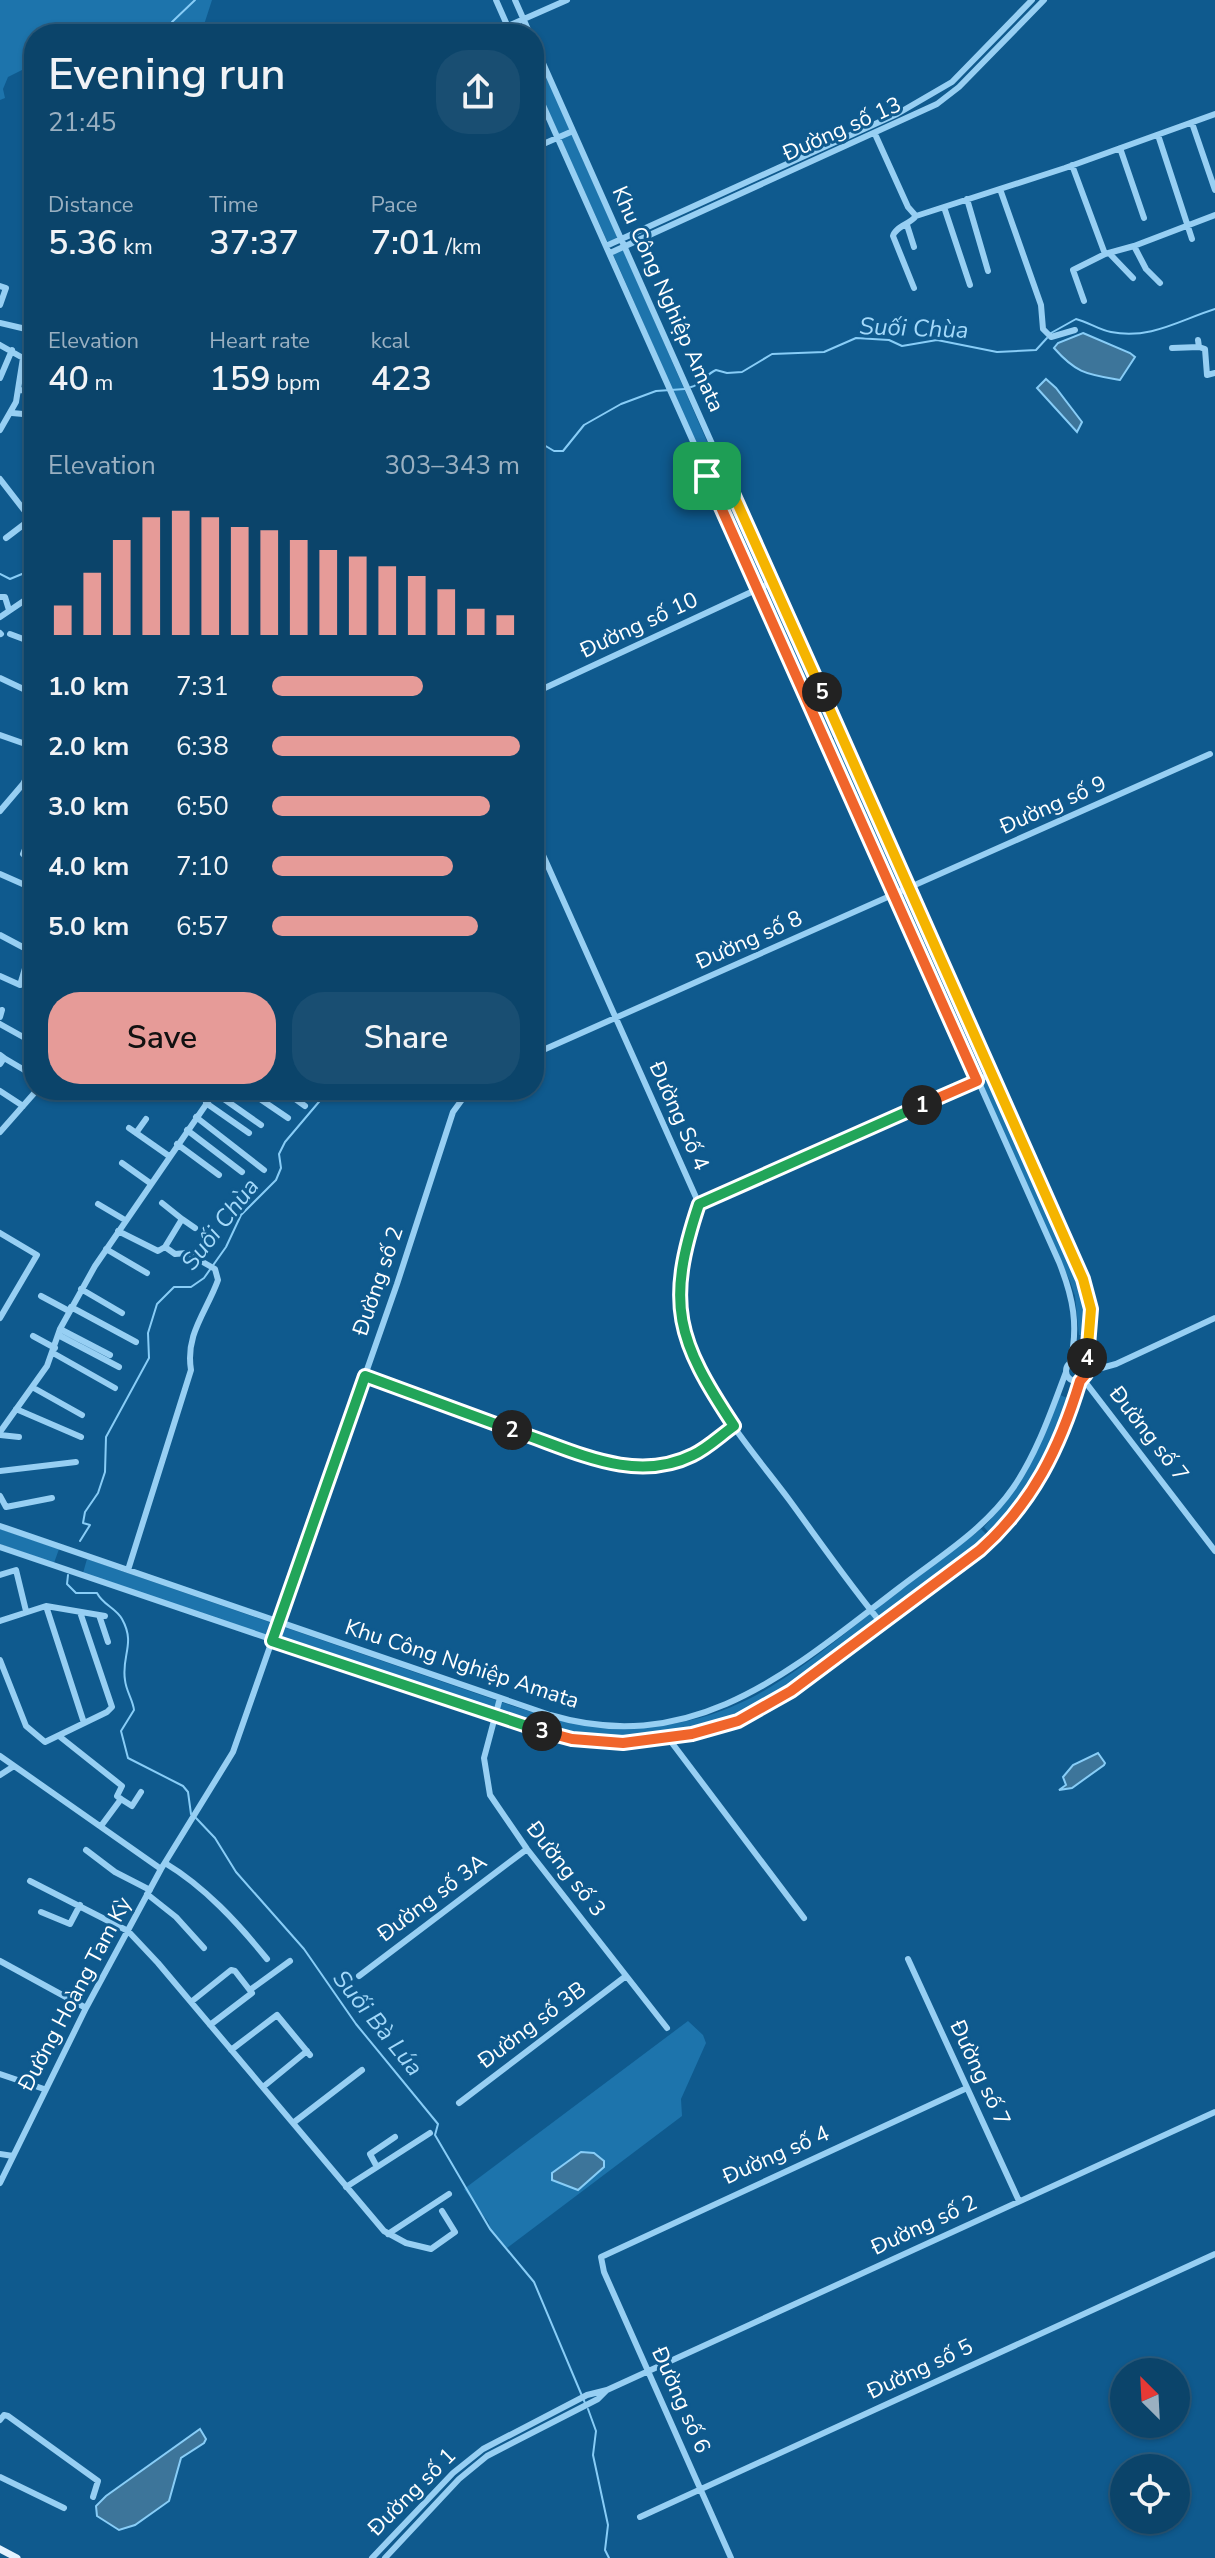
<!DOCTYPE html>
<meta charset="utf-8">
<style>
:root{--surface:#0b446a;--page:#194e72;--text:#f1f3f6;--muted:#9ab0c1;--line:#2b5c7e;--accent:#e69b98}
body{margin:0;font-family:"Nunito Sans",sans-serif;background:var(--page);color:var(--text);height:100vh;display:flex;flex-direction:column;font-size:30px;white-space:nowrap}
*{box-sizing:border-box;margin:0}
p{font-size:26px;color:var(--muted)}
.icon{flex:none;width:44px;height:44px;fill:none;stroke:currentColor;stroke-width:2;stroke-linecap:round;stroke-linejoin:round}
.map{position:relative;flex:1;overflow:hidden}
.panel{position:absolute;left:24px;top:24px;width:520px;height:1076px;display:flex;flex-direction:column;background:var(--surface);border-radius:32px;box-shadow:0 2px 6px #0004,0 0 0 2px var(--line)}
.panel>*{flex:none}
.needle{width:52px;rotate:336deg}
.controls{position:absolute;left:1110px;top:2358px;display:grid;gap:16px}
.controls a{display:grid;place-items:center;width:80px;height:80px;border-radius:50%;background:var(--surface);box-shadow:0 2px 6px #0004,0 0 0 2px var(--line);font-size:40px}
.pin{position:absolute;display:grid;place-items:center;width:68px;height:68px;color:#fff;margin:-34px;border-radius:16px;box-shadow:0 4px 12px #0006}
.km{position:absolute;width:40px;height:40px;margin:-20px;border-radius:50%;background:#222;color:#fff;font-size:22px;line-height:40px;text-align:center}
.round{display:grid;place-items:center;flex:none;width:84px;height:84px;border-radius:32px;background:var(--page)}
.overview{display:flex;align-items:center;justify-content:space-between;height:136px;padding:0 24px}
h1{font-size:44px;font-weight:600;line-height:60px}
.stats{display:grid;grid-template-columns:repeat(3,1fr);gap:12px;height:136px;padding:8px 24px}
.stats div{display:grid;align-content:center}
.stats b{font-size:34px;font-weight:600}
.stats small{font-size:22px;font-weight:400}
.stats p{font-size:22px}
.chart{height:224px;padding:16px 24px}
.chart p{display:flex;justify-content:space-between}
.chart svg{width:100%;height:144px;margin-top:8px;stroke:var(--accent);stroke-width:6}
.primary-button{display:flex;gap:16px;margin-top:auto;padding:16px 24px}
.primary-button a{flex:1;height:92px;border-radius:32px;background:var(--accent);color:#111;font-size:32px;font-weight:600;line-height:92px;text-align:center}
.primary-button a+a{background:var(--page);color:var(--text)}
ul{padding:0 24px;list-style:none;font-size:26px}
li{display:grid;grid-template-columns:128px 96px 1fr;align-items:center;height:60px}
li i{height:20px;border-radius:10px;background:var(--accent)}
.map>svg:first-child{display:block}
.green{fill:#1d74ac}
.water{fill:#3d759a;stroke:#88cdf7;stroke-width:2}
.lines{fill:none;stroke-linecap:round;stroke-linejoin:round}
.stream{stroke:#88cdf7;stroke-width:2}
.minor{stroke:#97cff3;stroke-width:6}
.major{stroke:#e3f2ff;stroke-width:7}
.split-1-casing{stroke:#fff;stroke-width:16}
.split-2-casing{stroke:#fff;stroke-width:16}
.split-3-casing{stroke:#fff;stroke-width:16}
.split-4-casing{stroke:#fff;stroke-width:16}
.split-5-casing{stroke:#fff;stroke-width:16}
.split-6-casing{stroke:#fff;stroke-width:16}
.split-1{stroke:#f0652b;stroke-width:10}
.split-2{stroke:#22a559;stroke-width:10}
.split-3{stroke:#22a559;stroke-width:10}
.split-4{stroke:#f0652b;stroke-width:10}
.split-5{stroke:#f5b400;stroke-width:10}
.split-6{stroke:#f5b400;stroke-width:10}
.labels{text-anchor:middle;dominant-baseline:central;stroke-width:6;stroke-linejoin:round;paint-order:stroke}
.street-label{font-size:22px;fill:#fff;stroke:#0f5a8e}
.water-label{font-size:24px;font-style:italic;fill:#a3d9fa;stroke:#0f5a8e}
</style>
<div class="map">
<svg width="1215" height="2558" viewBox="0 0 1215 2558">
<rect width="100%" height="100%" fill="#0f5a8e"/>
<path class="green" d="M0,0H212L201,34H34V75L26,68L8,77L3,89L5,98L0,100Z
M534,49L570,130L559,135L534,78Z
M571,133L618,239L608,243L560,138Z
M623,249L719,469L709,473L613,254Z
M721,471L770,582L760,587L710,476Z
M771,585L838,734L828,739L761,590Z
M839,737L907,888L897,892L829,741Z
M908,891L988,1074L979,1078L898,895Z
M990,1077L1081,1280L1089,1309L1088,1332L1083,1335H1079L1075,1296L1070,1281L980,1081Z
M1060,1395L1072,1400C1053,1452 1030,1495 992,1536L984,1527C1023,1485 1038,1447 1060,1395Z
M0,1529L59,1549L54,1563L0,1544Z
M981,1529L990,1538L881,1621L873,1611Z
M87,1559L275,1624L272,1637L83,1573Z
M871,1613L879,1623C843,1649 808,1680 769,1702C681,1752 590,1747 497,1713L501,1702C595,1735 683,1741 772,1686C807,1665 839,1638 871,1613Z
M278,1625L498,1701L494,1712L274,1639Z
M688,2021L703,2035L706,2043L681,2099L682,2116L507,2248L490,2229L489,2223L464,2189Z"/>
<path class="water" d="M1083,333L1130,353L1135,357L1120,380C1087,374 1077,374 1054,348L1058,343Z
M1046,379L1056,388L1082,422L1077,432L1037,388Z
M1098,1753L1105,1763L1104,1765L1072,1788L1059,1790L1066,1785L1063,1777L1073,1765Z
M581,2152L594,2153L604,2161V2167L578,2190L552,2180V2173Z
M200,2429L206,2439L204,2443L181,2458L169,2501L135,2525L119,2530L97,2516L96,2506L106,2496Z"/>
<g class="lines">
<path class="stream" d="M173,34L172,22L195,0
M1051,333L1076,319C1088,322 1099,330 1111,332C1150,340 1180,320 1215,309
M691,387C701,385 706,374 716,370L727,373L742,372L772,354L824,352L856,338L889,340L902,346L937,340L997,352L1036,350L1047,338
M534,439L554,451H563L584,425L621,404L656,391L685,389
M0,574L10,579L34,569
M80,1541L90,1525L83,1523L85,1512L98,1493L105,1472L106,1437L149,1358L148,1333L157,1304L174,1287H191L204,1278L226,1247L241,1215L276,1180L281,1168L279,1154L285,1142L329,1090
M68,1575L67,1584L76,1593H97C103,1605 116,1608 122,1619C136,1644 121,1656 125,1680C126,1691 133,1700 134,1710L121,1731L128,1758L183,1786L188,1792L191,1814
M196,1818L215,1838L236,1872L304,1949L356,2024L438,2124L435,2135L490,2229L534,2282L585,2403
M588,2409L596,2431L593,2455L608,2525L605,2550L609,2558"/>
<path class="minor" d="M496,0L511,34
M515,0L530,34
M508,26L567,0
M534,43L1083,1279L1091,1309L1085,1366
M534,85L1059,1262C1073,1297 1079,1326 1070,1363
M1192,123L1215,190
M875,134L908,207L916,216L1065,168L1215,114
M1158,135L1192,239
M534,148L573,131
M1120,148L1144,218
M1072,165L1105,254L1073,270L1084,301
M1000,189L1041,305L1043,329L1051,337L1075,330
M967,199L988,271
M944,207L970,285
M907,225L914,247
M606,246L897,114L952,82L1032,0
M1134,246L1215,215
M610,253L937,104L959,87L1044,0
M1109,253L1133,278
M1105,254L1134,246L1146,269L1160,283
M0,286L6,288L0,305
M914,288L893,236C895,227 910,224 916,216
M0,323L26,329
M1198,340L1199,347L1205,349L1207,375L1215,373
M0,345L23,358L16,402L0,430
M1172,348L1199,347
M0,378L12,350
M20,390L34,391
M12,413L34,415
M0,479L34,523
M6,538L31,519
M0,597H5L9,610
M0,617L34,594
M0,633L1,634
M10,634L34,643
M0,678L34,694
M534,693L773,582
M0,735L34,747
M0,811L23,784L34,764
M34,828L23,854L34,860
M534,835L699,1204C688,1237 676,1271 679,1306C685,1376 749,1446 790,1501C820,1542 849,1584 882,1624
M0,874L34,889
M0,935L32,952
M0,976L20,985L34,938
M0,1017L2,1010
M0,1024L34,1043
M534,1054L1210,754
M0,1055L4,1058L0,1064
M4,1058L26,1071
M247,1090L288,1118
M283,1090L305,1106
M0,1091L23,1106
M214,1092L261,1125
M206,1103L249,1133
M196,1117L264,1170
M129,1128L169,1156
M187,1130L242,1172
M0,1132L37,1090
M136,1133L146,1119
M177,1144L219,1175
M122,1163L150,1183
M162,1203L182,1219L165,1247
M98,1204L125,1220
M699,1204L992,1074
M182,1219L195,1228
M118,1231L158,1251L165,1247L175,1254L187,1253L215,1269L218,1280C207,1311 185,1334 191,1370L128,1570
M0,1233L37,1255L0,1318
M106,1249L147,1273
M81,1289L122,1313
M41,1296L69,1311
M71,1307L136,1342
M60,1329L110,1355
M58,1335L119,1367
M33,1336L55,1348
M53,1353L115,1388
M1066 1371a10 10 0 1 1 20 0a10 10 0 1 1-20 0Z
M1087,1372L1116,1364L1215,1318
M365,1376C426,1398 487,1421 549,1442C582,1454 624,1475 661,1467C690,1461 711,1443 734,1426
M1083,1379L1215,1551
M32,1387L82,1415
M16,1409L81,1437
M0,1432L47,1366L60,1329L95,1266L216,1090
M0,1435L19,1437
M0,1471L76,1462
M0,1496L6,1507L52,1498
M0,1526L550,1715C695,1758 793,1669 899,1588C939,1557 984,1530 1013,1488C1037,1453 1051,1412 1066,1372
M0,1547L550,1734C624,1752 707,1742 773,1703C815,1678 853,1645 892,1617C939,1582 989,1549 1025,1502C1053,1466 1067,1423 1080,1381
M0,1575L16,1570L26,1611
M46,1606L84,1723
M99,1615L108,1642
M0,1621L46,1606L105,1616
M0,1660L26,1726L45,1742L107,1712L112,1707L80,1612
M500,1698L484,1758L490,1795L527,1849L667,2028
M59,1736L122,1786L117,1796L121,1799L101,1826
M669,1739L804,1918
M0,1756L161,1869
M0,1775L14,1766
M121,1799L132,1806L141,1792
M86,1850L115,1872L150,1890
M165,1863C205,1887 238,1923 267,1959
M30,1881L128,1931L158,1963L384,2231L406,2243L431,2249L455,2232L442,2211
M147,1894L176,1917L204,1948
M41,1912L70,1924L80,1905
M908,1959L1019,2201
M0,1961L86,2008
M359,1976L527,1849
M250,1990L290,1961
M191,2002L231,1970L235,1971L252,1993L210,2025
M231,2050L277,2015L310,2055
M0,2074L44,2089
M263,2087L307,2051
M459,2103L626,1976
M293,2123L362,2070
M0,2154L13,2156
M377,2167L370,2154L395,2137
M0,2183L86,2008L161,1869L233,1752L397,1284L453,1112L469,1090
M346,2187L430,2133
M388,2234L449,2194
M0,2420L4,2415L8,2416L98,2481L93,2497
M0,2477L64,2508
M640,2517L1215,2254
M372,2558L453,2473L483,2449L587,2395L607,2390L1215,2112
M385,2558L459,2479L487,2456L598,2399L606,2391
M731,2558L604,2272L601,2257L967,2088"/>
<path class="major" d="M0,2549L17,2558"/>
</g>
<g class="lines">
<g class="split-1-casing">
<path id="split-1" d="M707,476L977,1081L922,1105"/>
</g>
<g class="split-2-casing">
<path id="split-2" d="M512,1430C571,1449 633,1485 693,1455C708,1448 721,1435 734,1426C677,1340 665,1305 699,1204L922,1105"/>
</g>
<g class="split-3-casing">
<path id="split-3" d="M512,1430L365,1376L272,1641L542,1731"/>
</g>
<g class="split-4-casing">
<path id="split-4" d="M542,1731L572,1739L623,1743L692,1734L738,1721L791,1691L980,1550C1033,1503 1060,1447 1080,1381L1086,1374L1087,1358"/>
</g>
<g class="split-5-casing">
<path id="split-5" d="M822,692L1083,1279L1091,1309L1087,1358"/>
</g>
<g class="split-6-casing">
<path id="split-6" d="M707,476L722,469L822,692"/>
</g>
<use href="#split-1" class="split-1"/>
<use href="#split-2" class="split-2"/>
<use href="#split-3" class="split-3"/>
<use href="#split-4" class="split-4"/>
<use href="#split-5" class="split-5"/>
<use href="#split-6" class="split-6"/>
</g>
<g class="labels">
<g class="street-label">
<text transform="translate(842 129) rotate(-24)">Đường số 13</text>
<text transform="translate(668 299) rotate(66)">Khu Công Nghiệp Amata</text>
<text transform="translate(639 625) rotate(-25)">Đường số 10</text>
<text transform="translate(1053 805) rotate(-24)">Đường số 9</text>
<text transform="translate(749 940) rotate(-24)">Đường số 8</text>
<text transform="translate(679 1116) rotate(66)">Đường Số 4</text>
<text transform="translate(378 1281) rotate(-71)">Đường số 2</text>
<text transform="translate(1149 1434) rotate(52)">Đường số 7</text>
<text transform="translate(462 1664) rotate(18)">Khu Công Nghiệp Amata</text>
<text transform="translate(566 1869) rotate(52)">Đường số 3</text>
<text transform="translate(432 1898) rotate(-37)">Đường số 3A</text>
<text transform="translate(75 1994) rotate(-62)">Đường Hoàng Tam Kỳ</text>
<text transform="translate(532 2025) rotate(-37)">Đường số 3B</text>
<text transform="translate(980 2073) rotate(65)">Đường số 7</text>
<text transform="translate(776 2155) rotate(-24)">Đường số 4</text>
<text transform="translate(924 2225) rotate(-25)">Đường số 2</text>
<text transform="translate(920 2369) rotate(-25)">Đường số 5</text>
<text transform="translate(681 2400) rotate(66)">Đường số 6</text>
<text transform="translate(412 2492) rotate(-45)">Đường số 1</text>
</g>
<g class="water-label">
<text transform="translate(914 328) rotate(2)">Suối Chùa</text>
<text transform="translate(220 1224) rotate(-52)">Suối Chùa</text>
<text transform="translate(378 2023) rotate(51)">Suối Bà Lúa</text>
</g>
</g>
</svg>
<div class="controls">
<a><svg class="needle" viewBox="-14 -14 28 28"><path d="M0-13l5 13h-10z" fill="#e53935"/><path d="M0 13l5-13h-10z" fill="#9ab0c1"/></svg></a>
<a><svg class="icon" aria-label="locate" viewBox="0 0 24 24"><circle cx="12" cy="12" r="6"/><path d="M12 2v4M12 18v4M2 12h4M18 12h4"/></svg></a>
</div>
<div class="pin" style="left:707px;top:476px;background:#1e9e55"><svg class="icon" aria-label="arrive" viewBox="0 0 24 24"><path d="M6 21V4h12l-3 4 3 4H6"/></svg></div>
<b class="km" style="left:922px;top:1105px">1</b>
<b class="km" style="left:512px;top:1430px">2</b>
<b class="km" style="left:542px;top:1731px">3</b>
<b class="km" style="left:1087px;top:1358px">4</b>
<b class="km" style="left:822px;top:692px">5</b>
<section class="panel">
<div class="overview"><div><h1>Evening run</h1><p>21:45</p></div><a class="round"><svg class="icon" aria-label="share" viewBox="0 0 24 24"><path d="M12 15V3M7 8l5-5 5 5M5 13v7h14v-7"/></svg></a></div>
<div class="stats">
<div><p>Distance</p><b>5.36<small> km</small></b></div>
<div><p>Time</p><b>37:37</b></div>
<div><p>Pace</p><b>7:01<small> /km</small></b></div>
</div>
<div class="stats">
<div><p>Elevation</p><b>40<small> m</small></b></div>
<div><p>Heart rate</p><b>159<small> bpm</small></b></div>
<div><p>kcal</p><b>423</b></div>
</div>
<div class="chart"><p><span>Elevation</span>303–343 m</p>
<svg viewBox="0 0 160 44" preserveAspectRatio="none"><path d="M5 44V35M15 44V25M25 44V15M35 44V8M45 44V6M55 44V8M65 44V11M75 44V12M85 44V15M95 44V18M105 44V20M115 44V23M125 44V26M135 44V30M145 44V36M155 44V38"/></svg>
</div>
<ul>
<li><b>1.0 km</b>7:31<i style="width:61%"></i></li>
<li><b>2.0 km</b>6:38<i style="width:100%"></i></li>
<li><b>3.0 km</b>6:50<i style="width:88%"></i></li>
<li><b>4.0 km</b>7:10<i style="width:73%"></i></li>
<li><b>5.0 km</b>6:57<i style="width:83%"></i></li>
</ul>
<div class="primary-button"><a>Save</a><a>Share</a></div>
</section>
</div>
